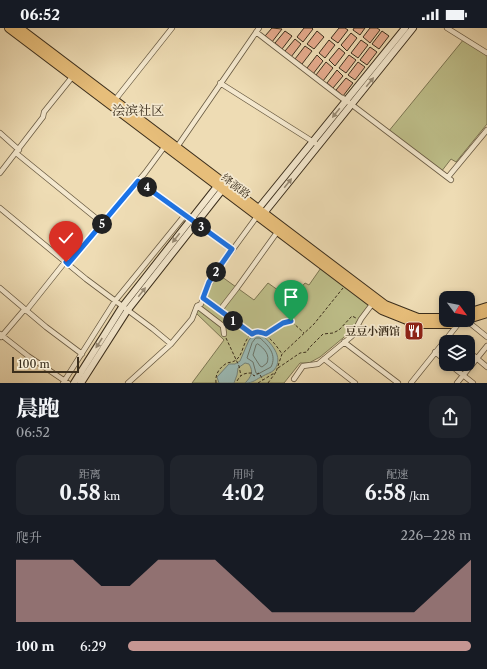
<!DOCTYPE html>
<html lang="zh">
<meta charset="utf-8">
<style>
:root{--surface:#171b24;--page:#20242c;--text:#f1f3f6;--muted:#9ea1a6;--accent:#c59692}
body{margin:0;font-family:"Libre Caslon Text","Noto Serif SC",serif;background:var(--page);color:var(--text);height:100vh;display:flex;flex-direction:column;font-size:15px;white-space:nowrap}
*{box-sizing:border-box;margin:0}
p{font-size:13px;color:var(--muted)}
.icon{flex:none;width:22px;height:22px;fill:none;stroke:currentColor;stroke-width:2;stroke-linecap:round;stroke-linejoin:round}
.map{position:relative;height:355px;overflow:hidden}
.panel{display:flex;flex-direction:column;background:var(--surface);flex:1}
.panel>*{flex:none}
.needle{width:26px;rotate:122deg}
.buttons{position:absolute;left:439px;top:263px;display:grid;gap:8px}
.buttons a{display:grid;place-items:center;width:36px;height:36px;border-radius:8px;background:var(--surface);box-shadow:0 2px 6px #0003;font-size:20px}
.scale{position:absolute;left:12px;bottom:10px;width:67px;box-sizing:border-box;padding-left:4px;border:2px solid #3b2e1c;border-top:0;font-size:11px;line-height:14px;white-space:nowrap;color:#3b2e1c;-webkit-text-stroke:3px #f4e8ce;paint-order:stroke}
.pin{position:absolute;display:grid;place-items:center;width:34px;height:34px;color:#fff;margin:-41px -17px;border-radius:50% 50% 50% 0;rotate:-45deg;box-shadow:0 0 4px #0007}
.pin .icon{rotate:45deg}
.km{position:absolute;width:20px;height:20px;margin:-10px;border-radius:50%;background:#222;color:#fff;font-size:11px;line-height:20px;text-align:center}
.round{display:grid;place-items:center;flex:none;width:42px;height:42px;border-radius:12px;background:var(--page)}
.summary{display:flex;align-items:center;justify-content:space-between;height:68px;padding:0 16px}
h1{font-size:22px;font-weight:800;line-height:30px}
.metrics{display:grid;grid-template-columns:repeat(3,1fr);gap:6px;height:68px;padding:4px 16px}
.metrics div{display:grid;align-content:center;border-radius:10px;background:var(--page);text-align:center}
.metrics b{font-size:20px;font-weight:800}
.metrics small{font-size:11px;font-weight:400}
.metrics p{font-size:11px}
.chart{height:112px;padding:8px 16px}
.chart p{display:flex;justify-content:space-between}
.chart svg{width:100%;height:72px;margin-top:4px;fill:var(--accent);opacity:.7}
ul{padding:0 16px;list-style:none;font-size:13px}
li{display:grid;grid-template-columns:64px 48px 1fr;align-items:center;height:30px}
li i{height:10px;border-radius:5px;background:var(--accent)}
.status{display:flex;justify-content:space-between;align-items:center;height:28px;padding:0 20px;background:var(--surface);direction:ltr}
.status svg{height:11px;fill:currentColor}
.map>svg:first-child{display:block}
.green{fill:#bebf8a;stroke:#7c7653}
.water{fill:#9bbab5;stroke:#758278}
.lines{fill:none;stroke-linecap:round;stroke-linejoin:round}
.shore{stroke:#6b7468;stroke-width:1}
.building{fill:#e5aa8c;stroke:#3b2e1c}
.street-casing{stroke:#685a42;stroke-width:6}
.secondary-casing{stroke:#3b2e1c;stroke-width:8}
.highway-casing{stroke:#3b2e1c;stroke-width:10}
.path{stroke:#3b2e1c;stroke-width:1;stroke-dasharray:3 2;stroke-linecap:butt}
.street{stroke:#f4e8ce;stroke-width:4.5}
.secondary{stroke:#f4e8ce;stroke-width:6}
.highway{stroke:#e7be7a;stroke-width:8}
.oneway{fill:#988b75}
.route-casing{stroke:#fff;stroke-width:8}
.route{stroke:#1a73e8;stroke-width:5}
.labels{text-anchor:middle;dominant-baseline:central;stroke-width:3.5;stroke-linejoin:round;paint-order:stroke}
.street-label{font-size:11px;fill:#3b2e1c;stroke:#f4e8ce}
.poi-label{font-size:11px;font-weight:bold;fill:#3b2e1c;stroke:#f4e8ce;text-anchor:end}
.quarter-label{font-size:13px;fill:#3b2e1c;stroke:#f4e8ce}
</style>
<div class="status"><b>06:52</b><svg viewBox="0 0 49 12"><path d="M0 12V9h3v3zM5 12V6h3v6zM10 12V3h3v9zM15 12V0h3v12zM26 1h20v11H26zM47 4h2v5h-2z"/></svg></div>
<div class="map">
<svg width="487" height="355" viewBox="0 0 487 355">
<rect width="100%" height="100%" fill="#eedcb4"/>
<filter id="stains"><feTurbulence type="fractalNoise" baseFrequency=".005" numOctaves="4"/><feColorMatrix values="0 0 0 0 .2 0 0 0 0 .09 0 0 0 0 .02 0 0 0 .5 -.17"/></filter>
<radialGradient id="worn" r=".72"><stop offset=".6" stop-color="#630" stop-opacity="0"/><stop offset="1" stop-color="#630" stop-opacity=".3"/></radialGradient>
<path class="green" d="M464,11L487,25V96L456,134L451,131L441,144L388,104Z
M323,237L373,275L349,305L320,329L309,335H300L284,355H192L224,312L196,285L218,246L254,272L268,255L282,265L288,259L297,264L305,255L309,257Z"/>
<path class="water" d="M254,306H261C270,314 285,329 274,342C271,345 266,346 263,348C256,351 254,355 245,355C251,349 254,344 249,336L245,335L238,340L237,347L234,355H219L217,349L229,336H235L240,333L249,312Z"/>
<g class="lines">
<path class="shore" d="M256,310H260C269,318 277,327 271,339L258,346L256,345L253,334L247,330L252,315Z
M258,316C265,321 270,327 267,335L262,339L260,338L253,327L256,317Z"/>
</g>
<path class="building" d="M272,0L282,1L272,14L265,8Z
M304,0H312L313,1L303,14L297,9Z
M339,0H345L348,2L338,15L331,10Z
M354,0H365L360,7L353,2Z
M370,0H377L380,2L370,15L363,9Z
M285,3L292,8L282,21L275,15Z
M317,3L324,9L314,21L307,16Z
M382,3L389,8L379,21L372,16Z
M351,5L357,10L347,23L341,17Z
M295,11L301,16L291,29L285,23Z
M329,12L335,17L325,30L319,25Z
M361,12L368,17L358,30L351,25Z
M305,18L312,23L302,36L295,31Z
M370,19L377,24L367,37L360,32Z
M339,20L345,25L335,38L329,32Z
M317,27L323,33L313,46L307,40Z
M349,27L356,32L346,45L339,40Z
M326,34L333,40L323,53L316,47Z
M358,34L365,39L355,52L348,47Z
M337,42L343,48L333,60L327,55Z
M346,50L353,55L343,68L336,62Z"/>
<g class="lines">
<g class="street-casing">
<path id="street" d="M447,0L487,25
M256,4L343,71
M220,55L315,115
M343,70L451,152
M115,72L172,0
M0,105L19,122
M177,119L259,0
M16,125L102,195
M0,145L43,89L44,84L73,48
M448,149L487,102
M138,153L232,221
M0,180L86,251L153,301L171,316
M68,236L145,145L165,118
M0,260L46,299L82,326
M203,270L226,288
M197,278L223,298L224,306
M220,282L237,260L278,203
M26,283L65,234
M466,292L487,309
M0,306L28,328L68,355
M449,308L456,314
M1,309L24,282
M344,314L398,355
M468,323L487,339
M435,324L446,333
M324,331L355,355
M449,336L473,355
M294,351L303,338L318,336L352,308L361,291L373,275
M63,355L115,273L185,187
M128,355L171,316L192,291L197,278L201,276L209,254L258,187
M411,355L459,295
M457,355L487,318"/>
</g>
<g class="secondary-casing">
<path id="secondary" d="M258,181L405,0
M264,185L413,0
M74,355L122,279L218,157
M81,355L127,283L223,161"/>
</g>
<g class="highway-casing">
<path id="highway" d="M9,0L382,282L417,296H451L464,292
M19,0L385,277L418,290H446
M468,285L487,279
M468,291L487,285"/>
</g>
<path class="path" d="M230,290L252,306
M228,301L241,286
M266,306L283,295L291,293L304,305
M226,310L239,338L241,348
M278,340L300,325L307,324L309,320L323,306L333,305L339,302L352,288L356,290
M237,353C241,346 244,345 252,345L254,348L259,345L263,352
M216,355C215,346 219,340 227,335C231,334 235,334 238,330C242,326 243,318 246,313C257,291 275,315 282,326
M258,355L276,344
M268,355L276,344L282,326L314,296L343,260"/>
<use href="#street" class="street"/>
<use href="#secondary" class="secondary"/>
<use href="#highway" class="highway"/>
</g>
<defs><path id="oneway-solid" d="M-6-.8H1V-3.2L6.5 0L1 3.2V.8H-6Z"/></defs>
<g class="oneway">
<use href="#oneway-solid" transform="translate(370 54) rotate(-51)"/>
<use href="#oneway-solid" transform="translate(336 85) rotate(129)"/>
<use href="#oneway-solid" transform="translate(288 155) rotate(-51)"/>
<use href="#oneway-solid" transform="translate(176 210) rotate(128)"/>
<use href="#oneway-solid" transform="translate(142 264) rotate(-52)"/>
<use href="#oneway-solid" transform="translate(99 315) rotate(123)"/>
</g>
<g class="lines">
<g class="route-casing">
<path id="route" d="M66,234L68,236L138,153L232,221L209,254L203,270L252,306C257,303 260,304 266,306L283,295L291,293"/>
</g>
<use href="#route" class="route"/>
</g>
<defs>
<g id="restaurant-square" transform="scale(1)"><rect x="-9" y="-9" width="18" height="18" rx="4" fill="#8f2418" stroke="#f4e8ce"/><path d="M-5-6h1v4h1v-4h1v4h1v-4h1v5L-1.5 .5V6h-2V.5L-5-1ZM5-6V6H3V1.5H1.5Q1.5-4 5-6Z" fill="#fff"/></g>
</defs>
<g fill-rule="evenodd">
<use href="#restaurant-square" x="414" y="303"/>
</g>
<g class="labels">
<g class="street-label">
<text transform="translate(236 158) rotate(37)">绛源路</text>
</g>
<g class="poi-label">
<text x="400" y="303">豆豆小酒馆</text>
</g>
<g class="quarter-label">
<text x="138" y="82">浍滨社区</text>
</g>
</g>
<rect width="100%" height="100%" filter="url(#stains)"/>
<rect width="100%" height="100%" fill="url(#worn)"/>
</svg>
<div class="buttons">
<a><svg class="needle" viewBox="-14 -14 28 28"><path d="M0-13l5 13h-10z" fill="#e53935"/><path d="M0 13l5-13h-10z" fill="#9ea1a6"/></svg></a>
<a><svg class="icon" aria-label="layers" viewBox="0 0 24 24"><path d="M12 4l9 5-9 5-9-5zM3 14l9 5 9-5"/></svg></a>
</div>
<div class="scale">100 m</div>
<div class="pin" style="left:291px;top:293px;background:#1e9e55"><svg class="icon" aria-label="arrive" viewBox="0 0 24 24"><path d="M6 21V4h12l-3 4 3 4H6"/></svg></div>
<div class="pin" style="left:66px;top:234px;background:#d93025"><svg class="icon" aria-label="check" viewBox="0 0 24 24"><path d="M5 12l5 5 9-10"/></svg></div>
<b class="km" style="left:233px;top:293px">1</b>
<b class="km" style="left:216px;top:244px">2</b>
<b class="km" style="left:201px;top:199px">3</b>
<b class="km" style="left:147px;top:159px">4</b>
<b class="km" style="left:102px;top:196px">5</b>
</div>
<section class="panel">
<div class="summary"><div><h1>晨跑</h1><p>06:52</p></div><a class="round"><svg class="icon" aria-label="share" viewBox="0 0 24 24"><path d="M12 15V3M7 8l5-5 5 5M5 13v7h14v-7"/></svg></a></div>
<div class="metrics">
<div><p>距离</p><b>0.58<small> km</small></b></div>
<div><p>用时</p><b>4:02</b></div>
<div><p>配速</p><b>6:58<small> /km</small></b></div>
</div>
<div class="chart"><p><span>爬升</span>226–228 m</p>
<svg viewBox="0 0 160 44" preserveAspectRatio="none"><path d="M0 44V6L10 6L20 6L30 22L40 22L50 6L60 6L70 6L80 22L90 38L100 38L110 38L120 38L130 38L140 38L150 22L160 6V44z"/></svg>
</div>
<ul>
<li><b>100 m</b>6:29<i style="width:100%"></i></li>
</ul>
</section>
